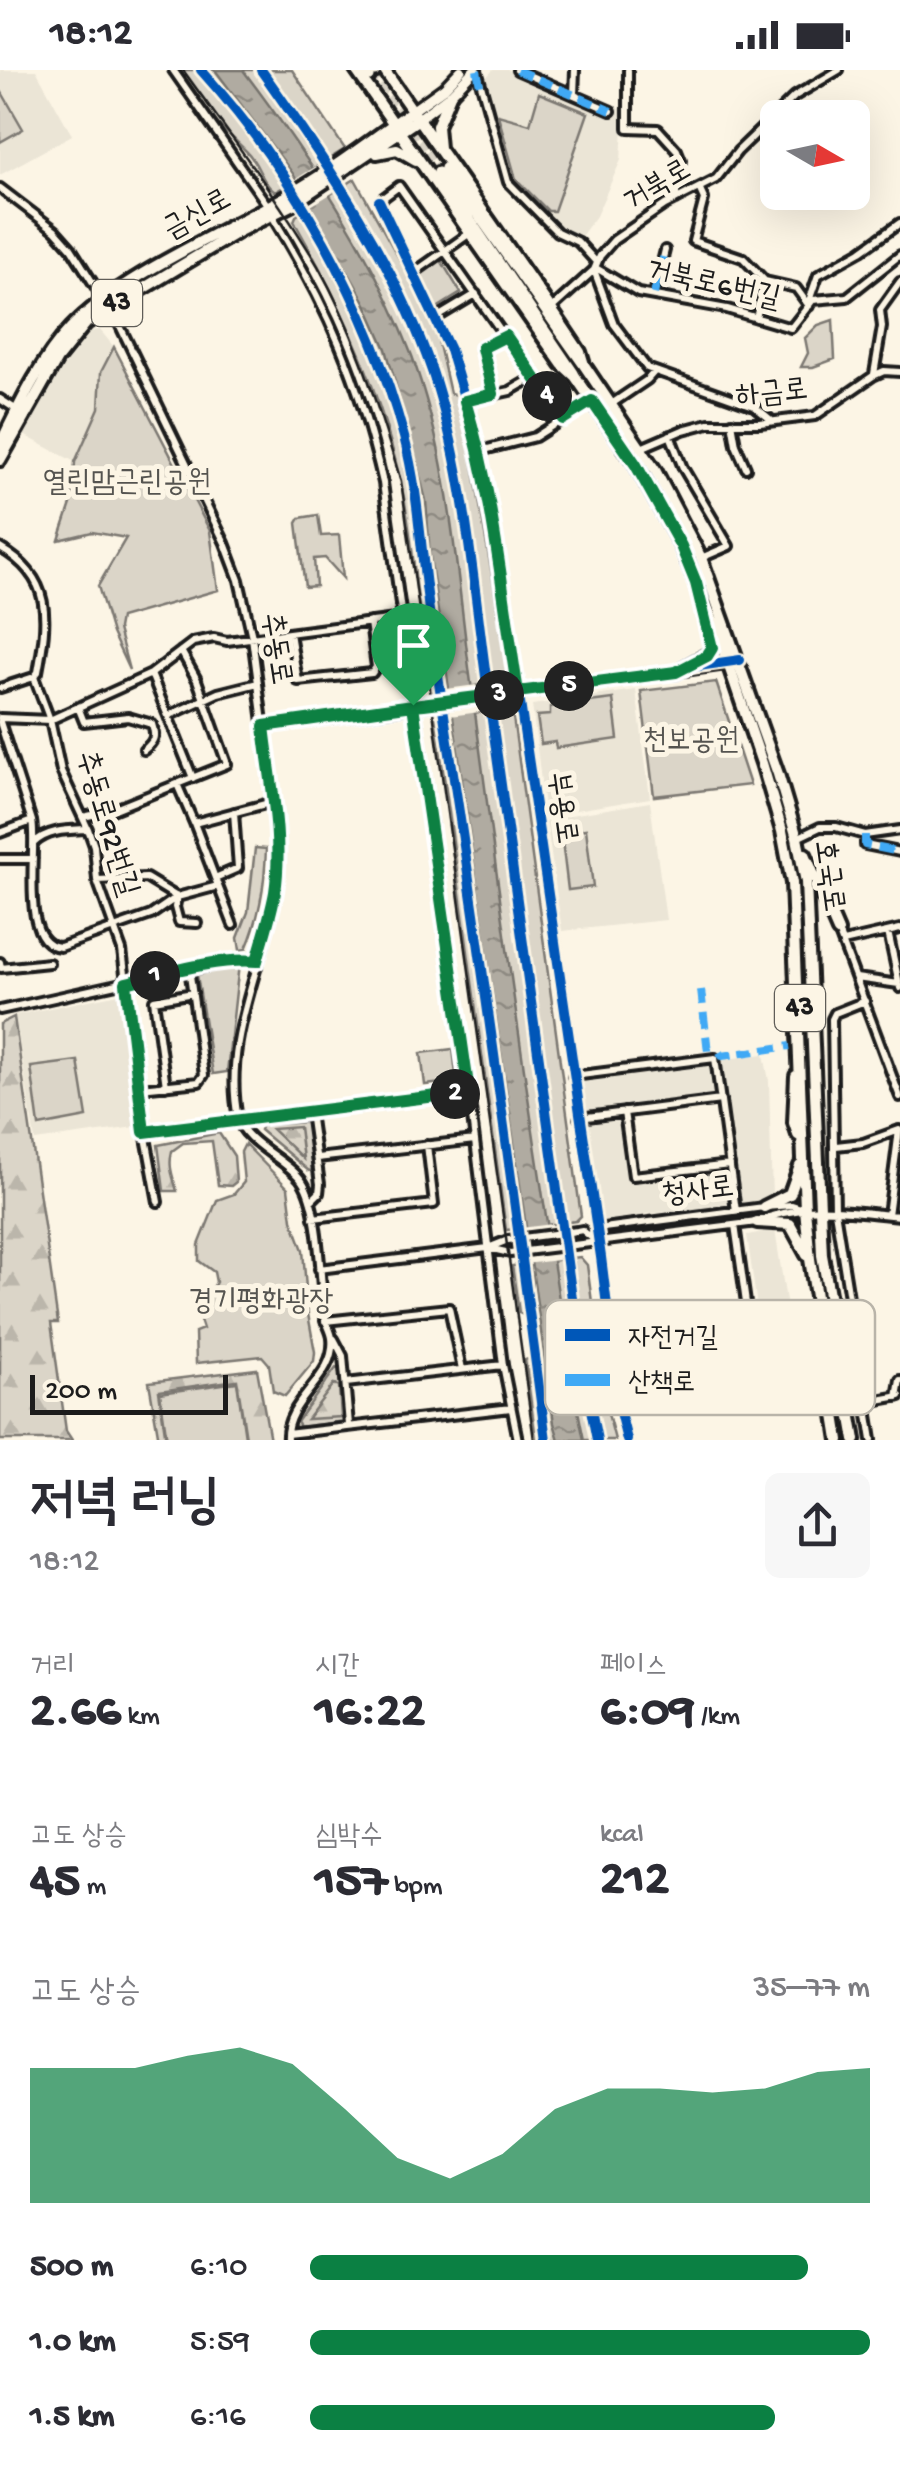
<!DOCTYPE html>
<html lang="ko">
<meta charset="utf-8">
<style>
:root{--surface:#fff;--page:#f7f7f7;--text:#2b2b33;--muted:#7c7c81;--accent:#0b8043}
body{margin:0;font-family:"Gochi Hand","Poor Story",sans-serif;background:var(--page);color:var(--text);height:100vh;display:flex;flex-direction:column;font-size:38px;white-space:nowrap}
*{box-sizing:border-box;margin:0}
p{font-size:32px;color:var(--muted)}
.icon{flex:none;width:55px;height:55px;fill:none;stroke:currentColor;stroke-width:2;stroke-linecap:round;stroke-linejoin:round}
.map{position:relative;height:1370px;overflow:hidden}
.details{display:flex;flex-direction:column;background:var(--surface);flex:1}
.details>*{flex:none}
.needle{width:65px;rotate:99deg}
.controls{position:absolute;left:760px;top:30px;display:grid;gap:20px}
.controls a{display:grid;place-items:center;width:110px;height:110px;border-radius:15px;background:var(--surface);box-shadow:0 10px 40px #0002;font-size:50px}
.scale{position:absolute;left:30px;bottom:25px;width:198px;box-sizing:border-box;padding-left:10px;border:5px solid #1c1c1c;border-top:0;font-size:28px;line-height:35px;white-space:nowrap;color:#1c1c1c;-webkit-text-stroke:8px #fcf5e5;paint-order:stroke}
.pin{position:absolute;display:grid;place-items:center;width:85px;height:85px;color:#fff;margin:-102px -42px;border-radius:50% 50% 50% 0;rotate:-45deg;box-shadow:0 0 10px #0007}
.pin .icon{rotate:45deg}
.km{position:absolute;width:50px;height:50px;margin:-25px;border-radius:50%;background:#222;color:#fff;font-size:28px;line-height:50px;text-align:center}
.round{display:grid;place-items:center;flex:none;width:105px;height:105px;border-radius:15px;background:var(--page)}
.head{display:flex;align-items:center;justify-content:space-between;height:170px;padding:0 30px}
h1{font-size:55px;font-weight:700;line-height:75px}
.figures{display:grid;grid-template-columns:repeat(3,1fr);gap:15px;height:170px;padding:10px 30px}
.figures div{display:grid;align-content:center}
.figures b{font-size:50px;font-weight:700}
.figures small{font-size:28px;font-weight:400}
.figures p{font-size:28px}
.chart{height:280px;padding:20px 30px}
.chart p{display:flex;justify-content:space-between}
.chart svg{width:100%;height:180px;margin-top:10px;fill:var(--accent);opacity:.7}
ul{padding:0 30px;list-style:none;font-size:32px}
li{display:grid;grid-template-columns:160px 120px 1fr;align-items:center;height:75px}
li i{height:25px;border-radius:12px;background:var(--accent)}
.status{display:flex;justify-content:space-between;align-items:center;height:70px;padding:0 50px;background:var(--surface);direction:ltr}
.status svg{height:28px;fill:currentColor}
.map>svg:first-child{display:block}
.built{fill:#ebe5d6}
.green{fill:#dbd5c8;stroke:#7c7872;stroke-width:2.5}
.forest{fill:url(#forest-firs);stroke:#7c7872;stroke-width:2.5}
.water{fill:url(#water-ripples);stroke:#75726c;stroke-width:2.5}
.pier{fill:#fcf5e5}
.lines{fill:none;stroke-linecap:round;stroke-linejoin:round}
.tertiary-tunnel{stroke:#dad4c7;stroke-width:9;stroke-dasharray:9 4.5;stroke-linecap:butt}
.minor-casing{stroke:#1c1c1c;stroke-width:14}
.tertiary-casing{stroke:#1c1c1c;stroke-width:16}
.primary-casing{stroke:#1c1c1c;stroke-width:18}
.minor{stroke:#fcf5e5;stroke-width:6}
.tertiary{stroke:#fcf5e5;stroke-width:9}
.primary{stroke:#fcf5e5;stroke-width:10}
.tram{stroke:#1c1c1c;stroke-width:2.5}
.quiet{stroke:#3fa9f5;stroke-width:8;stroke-dasharray:15 8;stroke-linecap:butt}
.cycleway-casing{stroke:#fcf5e5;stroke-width:16}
.cycleway{stroke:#0057b8;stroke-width:10}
.route-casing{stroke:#fff;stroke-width:20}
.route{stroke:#0b8043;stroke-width:12}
.labels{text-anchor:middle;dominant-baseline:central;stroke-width:10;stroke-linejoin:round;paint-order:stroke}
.shield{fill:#fcf5e5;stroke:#5f5d58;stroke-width:2.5}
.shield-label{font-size:28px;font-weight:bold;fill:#1c1c1c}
.street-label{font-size:30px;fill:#1c1c1c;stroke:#fcf5e5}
.park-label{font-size:30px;fill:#555450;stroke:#fcf5e5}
.key{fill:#fcf5e5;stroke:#b9b4a9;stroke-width:2.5}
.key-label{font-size:28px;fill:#1c1c1c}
</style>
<div class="status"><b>18:12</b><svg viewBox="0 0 49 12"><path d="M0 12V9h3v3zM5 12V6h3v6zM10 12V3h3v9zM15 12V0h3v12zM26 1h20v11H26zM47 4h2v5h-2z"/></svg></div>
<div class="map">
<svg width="900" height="1370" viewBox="0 0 900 1370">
<defs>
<pattern id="forest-firs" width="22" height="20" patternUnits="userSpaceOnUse" patternTransform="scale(2.5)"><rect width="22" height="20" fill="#dbd5c8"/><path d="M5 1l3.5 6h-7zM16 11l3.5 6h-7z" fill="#bbb6ab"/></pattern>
<pattern id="water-ripples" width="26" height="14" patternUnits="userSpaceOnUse" patternTransform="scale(2.5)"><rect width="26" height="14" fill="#b0aba1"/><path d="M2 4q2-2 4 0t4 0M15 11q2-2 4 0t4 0" fill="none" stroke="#8e8a82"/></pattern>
</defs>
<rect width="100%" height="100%" fill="#fcf5e5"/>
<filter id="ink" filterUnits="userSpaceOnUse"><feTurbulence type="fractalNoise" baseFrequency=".01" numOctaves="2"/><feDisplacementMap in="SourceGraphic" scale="20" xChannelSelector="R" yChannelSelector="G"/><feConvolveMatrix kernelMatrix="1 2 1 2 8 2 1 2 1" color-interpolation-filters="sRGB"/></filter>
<g filter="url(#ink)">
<path class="built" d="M0,0H36L72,65L0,105Z
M493,0H509L608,43L614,35L624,41L621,90L596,146L582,165L559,157L512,111L485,20L484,10Z
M100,260L114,277L101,302L99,338L75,392L22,364L66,293L92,261Z
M636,620L650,728L545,745L532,635Z
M650,732L666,850L562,861L546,749Z
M119,924L135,1057L35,1071L15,945Z
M764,984L769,1011L772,1130L739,1135L720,990Z
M709,996L713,1029L587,1043L583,1012Z
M620,1047L629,1112L726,1099L731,1136L645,1144L631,1150L600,1154L586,1051Z
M775,1160L793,1276L763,1279L747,1165Z"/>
<path class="green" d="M168,0H292L345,79L275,122C261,112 259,94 247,82C219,53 191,34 168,0Z
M0,19L23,59L0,72Z
M539,23L588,43L554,141H548L516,109L498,45L530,54Z
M355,109L414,216L438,270L450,323L457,325L466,354L510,610L506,612L433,621L427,538H419C414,500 411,461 403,423C383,326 343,237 294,151L296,146Z
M439,187L461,223L437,238L416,202Z
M833,250L835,289L813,297H801L808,283L805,268L818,255Z
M114,277L210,461L218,520L120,548L118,559L129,600L112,563L98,516L126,468L92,462L59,470L72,431L75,392L99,338L101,302Z
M318,445L321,466L339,465L343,508L325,488L314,489L316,516L305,517L297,453L300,448Z
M716,612L750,715L654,726L641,621Z
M613,629L618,669L556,678L555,672L541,674L537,646L550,645V637Z
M503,639L513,647L581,1146L576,1151L506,1160L436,648Z
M586,759L593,817L568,820L561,762Z
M255,778L266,779C265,814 260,847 246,879L240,880L238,868L248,842Z
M239,894L227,1002L213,1004L197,905Z
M453,979L456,1005L451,1012L425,1015L421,983Z
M78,991L87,1047L39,1056L31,997Z
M307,1052L312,1100L309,1101L260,1060L262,1055Z
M245,1074L288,1118L292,1150L303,1180L308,1244L315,1282L314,1291L285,1326L273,1321L269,1294L262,1286L196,1293L195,1262L203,1259L193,1229L208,1226L216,1212L214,1202L199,1191V1175L217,1130L234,1124L244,1112L241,1082Z
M580,1187L587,1195L606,1336L615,1370H536L525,1290L531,1288L525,1246L519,1243L512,1196Z
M336,1298L340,1300L347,1347L345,1351L300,1357L297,1352Z
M237,1312L245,1367L167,1370L160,1323Z"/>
<path class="forest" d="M14,947L58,1253H51L66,1361L72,1370H0V954Z
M299,1057L303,1089L272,1059Z
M219,1063L234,1086L236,1112L231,1116L218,1115L212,1071L183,1073L172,1081C168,1097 173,1106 177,1121H164L158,1075Z
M257,1299L270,1370H240L246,1368L237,1310L159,1321L166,1370H159L149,1312Z
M334,1314L339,1317L341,1347L307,1349Z"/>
<path class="water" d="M215,0H243C310,89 372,182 412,286C451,392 456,503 471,613C495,791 518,969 546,1146C558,1221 568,1296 584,1370H559L554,1353L430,486L426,431L410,366L386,279L365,232L293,104Z"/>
<path class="pier" d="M318,95L334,122L306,139L291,112Z
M476,615L480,642L450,646L446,619Z
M552,1154L558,1190L525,1194L521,1158Z"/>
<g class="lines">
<path class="tertiary-tunnel" d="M376,2L445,98
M370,7L438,102"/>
<g class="minor-casing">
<path id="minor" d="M173,0L268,136
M477,0L508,112L557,162L578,172L597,193
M517,0L611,41
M628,0V58L658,59L677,80L681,90L675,130
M574,25L575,0
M0,118L55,160L71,178L119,254L225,473L239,510L252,567L277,761C277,781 278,802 275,822C264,897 222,970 238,1048C243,1072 288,1090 302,1111C320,1137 320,1214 325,1246C326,1254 331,1260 332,1268C337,1308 284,1330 287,1370
M699,118L704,129L693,171L743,188L765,211L796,218L809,236
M272,146C328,237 359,309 383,413L469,1023L503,1295L518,1370
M596,198L638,223L727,239L791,258L813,230L810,228L818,205L861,181L900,153
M594,200L614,254L647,298L754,336L770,349
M415,202L470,163
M654,224L665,180
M813,230L847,227L900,185
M552,238L594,200L600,186L614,170L665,135L716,109L738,81L795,26L839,0
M436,248L476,224
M756,248L765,211
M874,304L882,257L880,240L900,212
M493,325L482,278L506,266
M0,329L20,342
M465,331L510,321L534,307
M610,335L647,310L655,301
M563,349L399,116L379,131L450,280L480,381L493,448L601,1187L620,1342L627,1370
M732,352L736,375L746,398
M670,365L683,398L729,476L701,488
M641,378L683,360L709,353H760L815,346L873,306L884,301L900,302
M480,381L535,367L591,331
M0,478C53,508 48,548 38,602L34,607L0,618
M290,563L298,611L372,603L376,597L370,552
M151,604L193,708
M78,637L84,652L128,647L152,654C156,666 155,671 144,680
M168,646L218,623L258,613
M0,648L50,650L34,607
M0,652L32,751C38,779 18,874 60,877L151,845L177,827L218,816L194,753L273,732
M264,657L676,602
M177,714L227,694L197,610L181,581
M83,747L110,741L177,714L194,753
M0,763L32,751
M865,765V775L900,782
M797,768L820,757H836L865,765L900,760
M34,773C48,759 70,760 88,759
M0,789H33
M215,808L238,798L234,742
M97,810L146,808L177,827L175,837L179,852L197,853
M218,816L233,855
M838,861L900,1027
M888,862L900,918
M843,872L900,859
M0,892L1,898L49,893
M856,908L899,914
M865,931L835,943L832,949L835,1141L872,1370
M0,940L189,898L239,890L257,891
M573,1006L715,988L736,1141
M166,1016L154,930L193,923
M140,1018L199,1012L204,1005L189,898
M310,1042L320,1114L319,1123L311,1131
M624,1042L633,1106L730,1095
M579,1048L721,1030
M145,1062L469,1023
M836,1076L863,1073L899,1060
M317,1088L475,1070
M158,1132L145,1062L122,880L97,810L94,776L88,759L61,701L50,650L151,604L193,572L214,568L227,571L403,548
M888,1145L899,1060
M313,1148L434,1134L427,1075
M596,1159L764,1137L792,1135L804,1139
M488,1178L510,1183L757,1152C801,1131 853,1142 900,1146
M319,1199L488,1178L508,1170L577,1161L582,1160L598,1173
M325,1251L449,1238L462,1299
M334,1269L343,1286L349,1355
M346,1313L503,1295
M620,1322L756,1304L735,1155
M897,1327L900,1310
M850,1335L900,1326
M287,1364L511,1338"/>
</g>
<g class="tertiary-casing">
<path id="tertiary" d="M365,0L370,7
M375,0L376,2
M412,41L444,18L461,0
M417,50L450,25L474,0
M445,98L582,293
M438,102L574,303
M684,600L733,593"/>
</g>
<g class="primary-casing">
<path id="primary" d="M356,0L562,294L575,306L636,395L681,476L717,561L762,693L782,761L792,813L805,1139L810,1189L839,1370
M384,0L551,239L580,282L584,295L655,400L701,488L778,704L797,768L806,812L822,1185L855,1370
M439,78L437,56L450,25
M377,83L397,79L416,90
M0,375C20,334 40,291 71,258C120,206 222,163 285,127C330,102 370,71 412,41
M0,390L57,289L86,253L239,161L291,135L417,50
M676,602L710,583L713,575L708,557
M805,784L838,861
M796,1006L794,1053L798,1065
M764,1137L790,1124L800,1096
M757,1152L790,1154L807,1185"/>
</g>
<use href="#minor" class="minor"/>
<use href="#tertiary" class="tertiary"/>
<use href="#primary" class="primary"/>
<path class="tram" d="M183,0C229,64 278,128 318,196C356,263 378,338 401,411L534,1370"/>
<path class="quiet" d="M477,0L481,20
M517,0L611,41
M654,224L665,180
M865,765V775L900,782
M701,920L708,982
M720,982L722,986L790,976"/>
<g class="cycleway-casing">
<path id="cycleway" d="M201,0C294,103 368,233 404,367C418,419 420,471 427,524C436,602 450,679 461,756C492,960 519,1165 546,1370
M261,0C327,93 395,192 432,301C467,406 473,520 489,628C521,845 551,1062 579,1279L597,1370
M379,131L450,280L480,381L493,448L601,1187L620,1342L627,1370
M510,623L740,590"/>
</g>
<use href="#cycleway" class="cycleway"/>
</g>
</g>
<g class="lines" filter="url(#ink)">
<g class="route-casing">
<path id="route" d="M413,635L264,656C270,711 283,767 275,822C271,845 263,868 257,891C214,888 168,903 126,913L144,1062L469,1022L413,635L424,634L518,622C502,525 494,426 465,331L493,324L482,278L506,266L563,349L592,331L636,395L681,476L696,513L712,578L707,586L676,602L413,635"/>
</g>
<use href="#route" class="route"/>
</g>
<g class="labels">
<g class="shield">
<rect x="92" y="210" width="50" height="46" rx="8"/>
<rect x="775" y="915" width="50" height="46" rx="8"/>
</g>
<g class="shield-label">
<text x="117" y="233">43</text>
<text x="800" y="938">43</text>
</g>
<g class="street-label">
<text transform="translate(658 117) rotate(-30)">거북로</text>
<text transform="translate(198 146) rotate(-29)">금신로</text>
<text transform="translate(713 216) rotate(13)">거북로6번길</text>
<text transform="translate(772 325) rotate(-6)">하금로</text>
<text transform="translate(274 579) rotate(81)">추동로</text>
<text transform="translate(560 738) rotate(82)">부용로</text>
<text transform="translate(105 754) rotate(73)">추동로92번길</text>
<text transform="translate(827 806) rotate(82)">호국로</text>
<text transform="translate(698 1123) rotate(-7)">청사로</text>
</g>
<g class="park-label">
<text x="127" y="414">열린맘근린공원</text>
<text x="691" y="672">천보공원</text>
<text x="261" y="1233">경기평화광장</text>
</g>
</g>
<rect x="545" y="1230" width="330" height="115" rx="15" class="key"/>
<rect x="565" y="1259" width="45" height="12" fill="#0057b8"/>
<rect x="565" y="1304" width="45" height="12" fill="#3fa9f5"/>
<g class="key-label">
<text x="628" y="1275">자전거길</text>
<text x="628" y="1320">산책로</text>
</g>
</svg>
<div class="controls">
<a><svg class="needle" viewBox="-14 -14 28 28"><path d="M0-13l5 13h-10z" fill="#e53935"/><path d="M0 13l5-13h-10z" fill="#7c7c81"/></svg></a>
</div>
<div class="scale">200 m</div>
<div class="pin" style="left:413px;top:635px;background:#1e9e55"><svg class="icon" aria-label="arrive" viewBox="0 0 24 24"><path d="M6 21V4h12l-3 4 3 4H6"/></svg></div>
<b class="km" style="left:155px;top:906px">1</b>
<b class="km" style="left:455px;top:1024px">2</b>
<b class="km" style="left:499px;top:625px">3</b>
<b class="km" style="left:547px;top:326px">4</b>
<b class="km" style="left:569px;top:616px">5</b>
</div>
<section class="details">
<div class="head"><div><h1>저녁 러닝</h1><p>18:12</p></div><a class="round"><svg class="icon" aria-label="share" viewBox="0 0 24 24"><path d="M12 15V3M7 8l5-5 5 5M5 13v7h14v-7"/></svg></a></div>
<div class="figures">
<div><p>거리</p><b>2.66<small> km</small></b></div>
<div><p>시간</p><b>16:22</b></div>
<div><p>페이스</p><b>6:09<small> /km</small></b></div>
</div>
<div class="figures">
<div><p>고도 상승</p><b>45<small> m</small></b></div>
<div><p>심박수</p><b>157<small> bpm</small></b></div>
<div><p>kcal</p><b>212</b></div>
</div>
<div class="chart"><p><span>고도 상승</span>35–77 m</p>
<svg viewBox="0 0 160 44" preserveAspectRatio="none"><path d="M0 44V11L10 11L20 11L30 8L40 6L50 10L60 21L70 33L80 38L90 32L100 21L110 16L120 16L130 17L140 16L150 12L160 11V44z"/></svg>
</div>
<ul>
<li><b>500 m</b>6:10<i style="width:89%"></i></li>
<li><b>1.0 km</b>5:59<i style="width:100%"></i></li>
<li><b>1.5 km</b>6:16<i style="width:83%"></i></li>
</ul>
</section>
